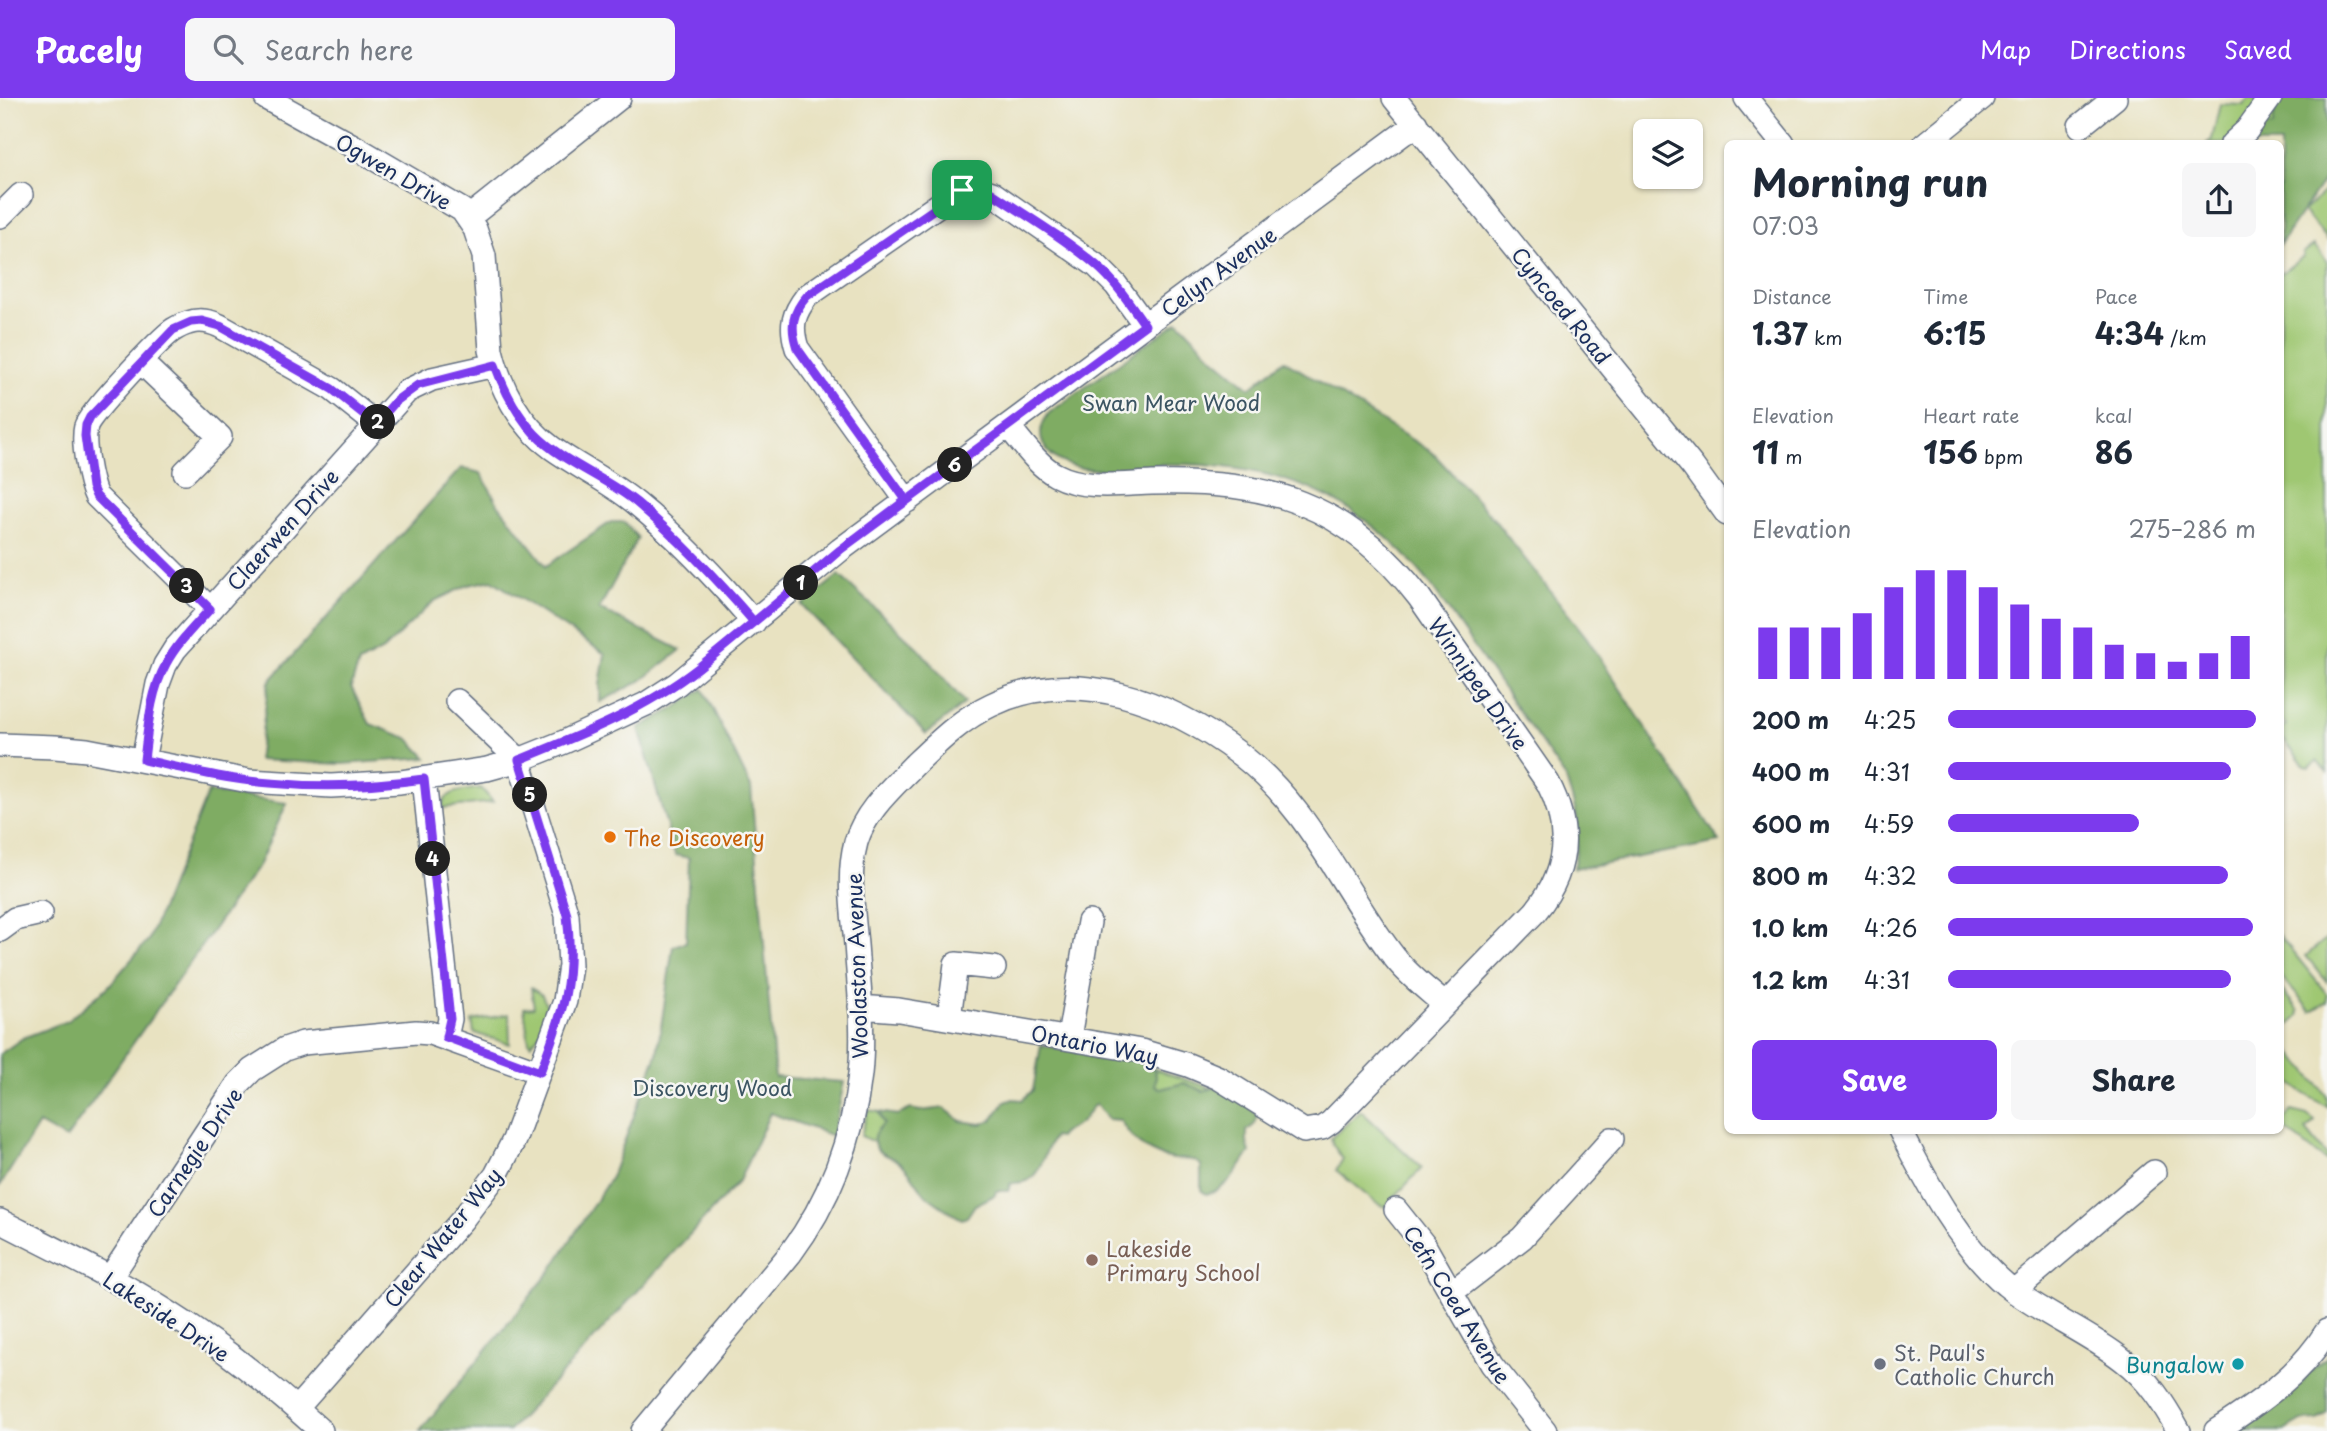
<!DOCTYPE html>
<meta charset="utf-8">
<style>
:root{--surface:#fff;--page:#f6f6f7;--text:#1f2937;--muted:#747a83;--accent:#7c3aed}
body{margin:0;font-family:"Playpen Sans",sans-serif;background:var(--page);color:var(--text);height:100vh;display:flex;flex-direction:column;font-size:26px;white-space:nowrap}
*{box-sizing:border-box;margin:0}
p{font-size:23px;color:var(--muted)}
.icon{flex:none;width:38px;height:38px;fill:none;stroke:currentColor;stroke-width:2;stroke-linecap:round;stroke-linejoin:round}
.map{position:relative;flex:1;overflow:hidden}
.sheet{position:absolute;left:1724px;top:42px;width:560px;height:994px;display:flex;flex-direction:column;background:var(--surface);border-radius:10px;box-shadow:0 2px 5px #0004}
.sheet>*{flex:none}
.controls{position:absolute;left:1633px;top:21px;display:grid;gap:14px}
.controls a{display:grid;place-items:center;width:70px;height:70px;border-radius:10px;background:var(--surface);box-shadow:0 2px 5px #0004;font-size:35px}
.pin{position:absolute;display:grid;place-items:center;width:60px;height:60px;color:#fff;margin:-30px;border-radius:14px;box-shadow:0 4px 10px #0006}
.km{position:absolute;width:35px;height:35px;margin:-18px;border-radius:50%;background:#222;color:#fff;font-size:19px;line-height:35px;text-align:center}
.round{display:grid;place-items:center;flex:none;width:74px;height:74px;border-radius:10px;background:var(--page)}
.headline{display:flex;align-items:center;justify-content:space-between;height:119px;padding:0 28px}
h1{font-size:38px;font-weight:700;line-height:52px}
.stats{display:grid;grid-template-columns:repeat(3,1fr);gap:10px;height:119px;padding:7px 28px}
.stats div{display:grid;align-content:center}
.stats b{font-size:30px;font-weight:700}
.stats small{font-size:19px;font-weight:400}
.stats p{font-size:19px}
.chart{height:196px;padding:14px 28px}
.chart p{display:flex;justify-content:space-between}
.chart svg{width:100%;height:126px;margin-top:7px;stroke:var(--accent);stroke-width:6}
.primary-button{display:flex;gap:14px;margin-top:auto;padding:14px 28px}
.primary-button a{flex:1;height:80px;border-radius:10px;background:var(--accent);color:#fff;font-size:28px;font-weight:700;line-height:80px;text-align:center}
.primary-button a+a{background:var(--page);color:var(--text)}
ul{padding:0 28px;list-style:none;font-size:23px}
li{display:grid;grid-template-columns:112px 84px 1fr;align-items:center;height:52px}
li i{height:18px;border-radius:9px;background:var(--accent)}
header{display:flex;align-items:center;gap:42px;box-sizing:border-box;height:98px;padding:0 35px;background:var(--accent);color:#fff}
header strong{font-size:33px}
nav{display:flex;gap:38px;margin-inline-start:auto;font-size:24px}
.search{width:490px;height:63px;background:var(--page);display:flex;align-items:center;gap:18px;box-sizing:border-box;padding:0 24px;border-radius:10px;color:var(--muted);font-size:26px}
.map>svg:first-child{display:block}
.green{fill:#9fc772;stroke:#5d7b68;stroke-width:2}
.forest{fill:#7fac64;stroke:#4d6e61;stroke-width:2}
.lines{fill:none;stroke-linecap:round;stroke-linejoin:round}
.minor-casing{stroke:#636e81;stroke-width:26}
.minor{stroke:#fff;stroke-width:23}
.route-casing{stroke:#fff;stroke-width:14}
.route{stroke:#7c3aed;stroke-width:9}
.food-dot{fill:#e8710a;stroke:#f6f6f2;stroke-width:2.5}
.education-dot{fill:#8d6e63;stroke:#f6f6f2;stroke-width:2.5}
.worship-dot{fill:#6b7280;stroke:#f6f6f2;stroke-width:2.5}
.culture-dot{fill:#0f9aa8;stroke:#f6f6f2;stroke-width:2.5}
.labels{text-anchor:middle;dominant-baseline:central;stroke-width:5;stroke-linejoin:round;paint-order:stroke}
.street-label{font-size:21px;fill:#1b2f5e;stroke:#f6f6f2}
.park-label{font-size:21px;fill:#3c5563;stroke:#f6f6f2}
.food-label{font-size:21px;fill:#c56008;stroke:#f6f6f2;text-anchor:start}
.education-label{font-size:21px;fill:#785e54;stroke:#f6f6f2;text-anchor:start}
.worship-label{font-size:21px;fill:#5b616d;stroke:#f6f6f2;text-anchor:start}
.culture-label{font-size:21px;fill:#0d838f;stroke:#f6f6f2;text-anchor:end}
</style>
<header>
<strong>Pacely</strong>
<div class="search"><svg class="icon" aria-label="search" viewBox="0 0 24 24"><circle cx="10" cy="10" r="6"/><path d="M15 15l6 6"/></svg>Search here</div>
<nav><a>Map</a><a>Directions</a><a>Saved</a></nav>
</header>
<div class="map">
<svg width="2327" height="1333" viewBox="0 0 2327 1333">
<rect width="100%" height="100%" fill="#f6f6f2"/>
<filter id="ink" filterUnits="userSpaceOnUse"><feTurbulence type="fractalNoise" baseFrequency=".0143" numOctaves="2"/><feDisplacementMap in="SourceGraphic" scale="14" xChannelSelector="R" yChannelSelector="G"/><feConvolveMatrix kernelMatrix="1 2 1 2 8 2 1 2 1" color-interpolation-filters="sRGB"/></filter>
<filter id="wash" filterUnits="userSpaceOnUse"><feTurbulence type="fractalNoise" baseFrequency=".00686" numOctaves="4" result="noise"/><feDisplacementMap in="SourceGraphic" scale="28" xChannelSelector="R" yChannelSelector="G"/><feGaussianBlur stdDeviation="1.57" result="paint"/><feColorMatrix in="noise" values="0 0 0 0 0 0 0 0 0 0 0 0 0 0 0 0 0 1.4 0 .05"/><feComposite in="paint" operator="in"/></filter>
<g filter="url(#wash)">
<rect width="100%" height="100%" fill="#e8e2c1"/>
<path class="green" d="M2249,0H2279C2274,9 2275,18 2273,28L2254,35L2253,45L2207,46L2212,41L2220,6L2244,7Z
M2327,92V141L2303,113Z
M2314,147L2327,164V674L2317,663L2309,669L2305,668L2280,637V633L2286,627L2280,620V176L2304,158L2303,155Z
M481,690L493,704L442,710C444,691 465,693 481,690Z
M2280,838L2327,896V904L2311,914L2280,877Z
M2327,840V884L2306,858Z
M531,890L542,897L549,912L544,931L531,946L529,944L524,910L534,909Z
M2280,890L2299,913L2298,919L2289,927L2280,921Z
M509,916L510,946L474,935L472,923Z
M2290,953L2327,998V1009L2299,992L2280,976V960Z
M1152,970L1214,991L1203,993L1184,985L1161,991L1155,987Z
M868,1012L879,1014L884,1026L874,1038V1044L861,1038Z
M1361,1013L1422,1070L1385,1109L1376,1105L1336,1072L1343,1061L1333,1047L1331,1040Z
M2291,1013L2307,1017L2315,1023L2306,1032L2327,1058V1064L2281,1028Z"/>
<path class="forest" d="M2279,0H2327V77L2280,146V46H2253L2254,35L2262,29L2273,28C2275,18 2273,9 2279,0Z
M1178,223L1214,260L1250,290L1284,262L1433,355L1492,419L1587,540L1720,744L1573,771C1581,731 1579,718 1565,679L1428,483C1359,398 1279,366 1171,366C1142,366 1110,375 1081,370C1052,365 1028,343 1049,315Z
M461,370L481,375L498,406L546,468L611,424H624L638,440L599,511L681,552L641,583L600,604V586L605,556L492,482L468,487L434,503L383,552L359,565L351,589L370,626L408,640L427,660L342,666L258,662L269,584Z
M839,477L919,551L965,605L926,636L802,507Z
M703,591L751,689L775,979L844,984L833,1038L770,1015L739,1083L509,1333H420L550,1174L611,1079L657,956L673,848L686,844L689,760L675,757L639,630L675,610Z
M208,694L287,705L259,766L66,1041L39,1026L0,1088V956L23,940L67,923L108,889L149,841Z
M1041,947L1138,963L1154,971L1156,979L1155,987L1161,991L1184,985L1203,993L1224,987L1258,1017L1255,1026L1247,1033V1044L1250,1054C1238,1071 1228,1092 1206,1096L1201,1092V1067C1191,1059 1186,1062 1174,1061C1150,1058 1131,1042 1120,1022L1108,1021L1096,1006C1089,1011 1089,1014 1084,1021C1077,1030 1065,1030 1059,1040L1054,1039C1044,1052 1042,1075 1027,1083C1022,1085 1016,1084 1010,1086L1008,1093H996L995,1097L975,1107L967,1119L962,1121C955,1118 932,1102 926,1097C916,1086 911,1072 898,1063C889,1057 876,1056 874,1044C872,1036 879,1029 884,1026L879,1014L898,1017L911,1011L920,1013L944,1010L961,1023L981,1026L992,1022L1005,1004L1013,1001L1022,1002L1033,992Z
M2327,1259V1315L2317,1322L2302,1323L2285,1333H2230L2303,1284L2309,1274Z"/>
</g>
<g filter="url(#ink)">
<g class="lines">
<g class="minor-casing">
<path id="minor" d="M266,0L353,48L462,112L475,131L484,158L491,252C500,290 520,327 552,350C580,370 611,384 637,406C680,441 718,482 754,524
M1394,0L1693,369L1727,416
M1746,0L1783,46
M2080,28L2115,0
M1925,46L1982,0
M2232,46L2247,32L2270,0
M0,118L21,97
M468,120L619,0
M141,264L220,339L185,374
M907,403L797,250C790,228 793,216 807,198L950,99C965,91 976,89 992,95L1097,168L1116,187L1145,227
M210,511L96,398C89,383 82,344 86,328C88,317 161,240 173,232C178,229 184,226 188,225C199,221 210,223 220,228L332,291L376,326
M0,647L55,649L87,652L249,683L331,688L400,684L487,671L519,662L564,644L646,606L677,586L840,452L1416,26
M143,662L158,586L165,567L175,551L407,293L432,281L495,267
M424,681L450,921L446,939
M0,832L15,821L41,815
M860,909L899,912L1141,953L1188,967L1219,980L1304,1033L1322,1030L1331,1024L1535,814C1568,774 1572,731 1548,685L1419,499C1346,404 1267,382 1152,385C1122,386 1084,392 1056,377C1037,367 1022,344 1008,328
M949,920L956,866L994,870
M1069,939L1089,824
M1900,1032C1926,1084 1961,1149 2006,1187C2042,1216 2086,1233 2123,1262C2148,1281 2164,1306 2179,1333
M1396,1112L1424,1147L1492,1266L1545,1333
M0,1123C57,1152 115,1180 169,1215C223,1249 274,1290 321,1333
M110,1180L238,986L252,972L285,951L303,945L416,934L430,935L539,974
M2014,1193L2154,1074
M1452,1194L1522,1140L1612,1041
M297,1310L462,1122L496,1077L514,1042L565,903L570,867L567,817L519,662L457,603
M643,1333L790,1156C829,1104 853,1041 860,976C864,938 860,898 857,860C855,823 846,781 856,744C865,713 892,690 914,667C937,645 961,621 991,607C1075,566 1171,604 1241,657C1312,712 1342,792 1395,860C1409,878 1428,892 1444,906
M2216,1333C2259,1305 2300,1277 2327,1233"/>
</g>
<use href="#minor" class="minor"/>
</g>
</g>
<g class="lines" filter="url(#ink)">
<g class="route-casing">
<path id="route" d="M962,92L807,198C792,215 790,229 797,250L906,402L840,452L754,524C718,482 679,441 637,405C606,379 563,365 535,336C516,316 504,292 495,267L418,287L396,303L376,326L332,291L220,228L202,223L191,224L173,232L90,319L86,327L85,338L92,389L96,398L210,511C195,528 177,545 166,566C150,595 148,630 144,662C185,671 227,682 270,685C321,690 373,688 424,681L450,921L446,939L540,974C563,915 575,881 567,817L519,662C581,637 644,612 698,570L823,467L840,452L1145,227C1130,206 1116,184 1096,167C1064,140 1027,118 992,95L979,90L962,92"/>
</g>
<use href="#route" class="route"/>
</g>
<circle class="food-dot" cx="610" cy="739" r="7"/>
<circle class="education-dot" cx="1092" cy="1162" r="7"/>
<circle class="worship-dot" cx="1880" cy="1266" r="7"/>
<circle class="culture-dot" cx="2238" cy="1266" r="7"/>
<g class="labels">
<g class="street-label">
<text transform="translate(394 73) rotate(30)">Ogwen Drive</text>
<text transform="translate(1218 173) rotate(-36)">Celyn Avenue</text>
<text transform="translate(1562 207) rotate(51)">Cyncoed Road</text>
<text transform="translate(282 431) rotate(-48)">Claerwen Drive</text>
<text transform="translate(1479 585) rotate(55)">Winnipeg Drive</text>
<text transform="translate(856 868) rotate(-92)">Woolaston Avenue</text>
<text transform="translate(1095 946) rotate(11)">Ontario Way</text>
<text transform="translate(194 1054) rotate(-56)">Carnegie Drive</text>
<text transform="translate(442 1139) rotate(-51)">Clear Water Way</text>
<text transform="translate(1458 1206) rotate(58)">Cefn Coed Avenue</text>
<text transform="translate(167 1218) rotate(33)">Lakeside Drive</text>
</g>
<g class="park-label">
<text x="1171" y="304">Swan Mear Wood</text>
<text x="712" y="989">Discovery Wood</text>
</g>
<g class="food-label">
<text x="624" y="739">The Discovery</text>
</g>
<g class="education-label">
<text x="1106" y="1150">Lakeside<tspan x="1106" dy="24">Primary School</tspan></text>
</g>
<g class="worship-label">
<text x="1894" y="1254">St. Paul's<tspan x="1894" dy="24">Catholic Church</tspan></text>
</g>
<g class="culture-label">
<text x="2224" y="1266">Bungalow</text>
</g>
</g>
</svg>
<div class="controls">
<a><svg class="icon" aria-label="layers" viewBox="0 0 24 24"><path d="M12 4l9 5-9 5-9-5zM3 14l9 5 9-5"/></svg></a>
</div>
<div class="pin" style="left:962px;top:92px;background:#1e9e55"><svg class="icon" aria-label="arrive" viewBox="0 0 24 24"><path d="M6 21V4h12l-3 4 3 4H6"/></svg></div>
<b class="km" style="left:801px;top:485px">1</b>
<b class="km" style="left:378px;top:324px">2</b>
<b class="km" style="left:187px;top:488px">3</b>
<b class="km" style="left:433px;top:761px">4</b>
<b class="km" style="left:530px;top:697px">5</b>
<b class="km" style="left:955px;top:367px">6</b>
<section class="sheet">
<div class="headline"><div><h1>Morning run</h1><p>07:03</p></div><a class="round"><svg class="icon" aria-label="share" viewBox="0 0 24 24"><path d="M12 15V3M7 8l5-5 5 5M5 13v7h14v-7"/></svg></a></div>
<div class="stats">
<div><p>Distance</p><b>1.37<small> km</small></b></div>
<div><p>Time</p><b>6:15</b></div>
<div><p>Pace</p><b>4:34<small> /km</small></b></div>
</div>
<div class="stats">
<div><p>Elevation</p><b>11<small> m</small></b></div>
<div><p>Heart rate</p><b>156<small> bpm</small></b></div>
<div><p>kcal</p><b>86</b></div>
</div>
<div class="chart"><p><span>Elevation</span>275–286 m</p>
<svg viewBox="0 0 160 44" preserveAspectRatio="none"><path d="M5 44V26M15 44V26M25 44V26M35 44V21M45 44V12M55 44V6M65 44V6M75 44V12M85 44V18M95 44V23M105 44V26M115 44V32M125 44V35M135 44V38M145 44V35M155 44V29"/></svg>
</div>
<ul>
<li><b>200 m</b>4:25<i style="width:100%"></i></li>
<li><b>400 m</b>4:31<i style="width:92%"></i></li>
<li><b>600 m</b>4:59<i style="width:62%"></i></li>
<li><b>800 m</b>4:32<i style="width:91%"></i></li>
<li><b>1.0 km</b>4:26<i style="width:99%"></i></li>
<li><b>1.2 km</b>4:31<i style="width:92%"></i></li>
</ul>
<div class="primary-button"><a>Save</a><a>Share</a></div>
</section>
</div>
